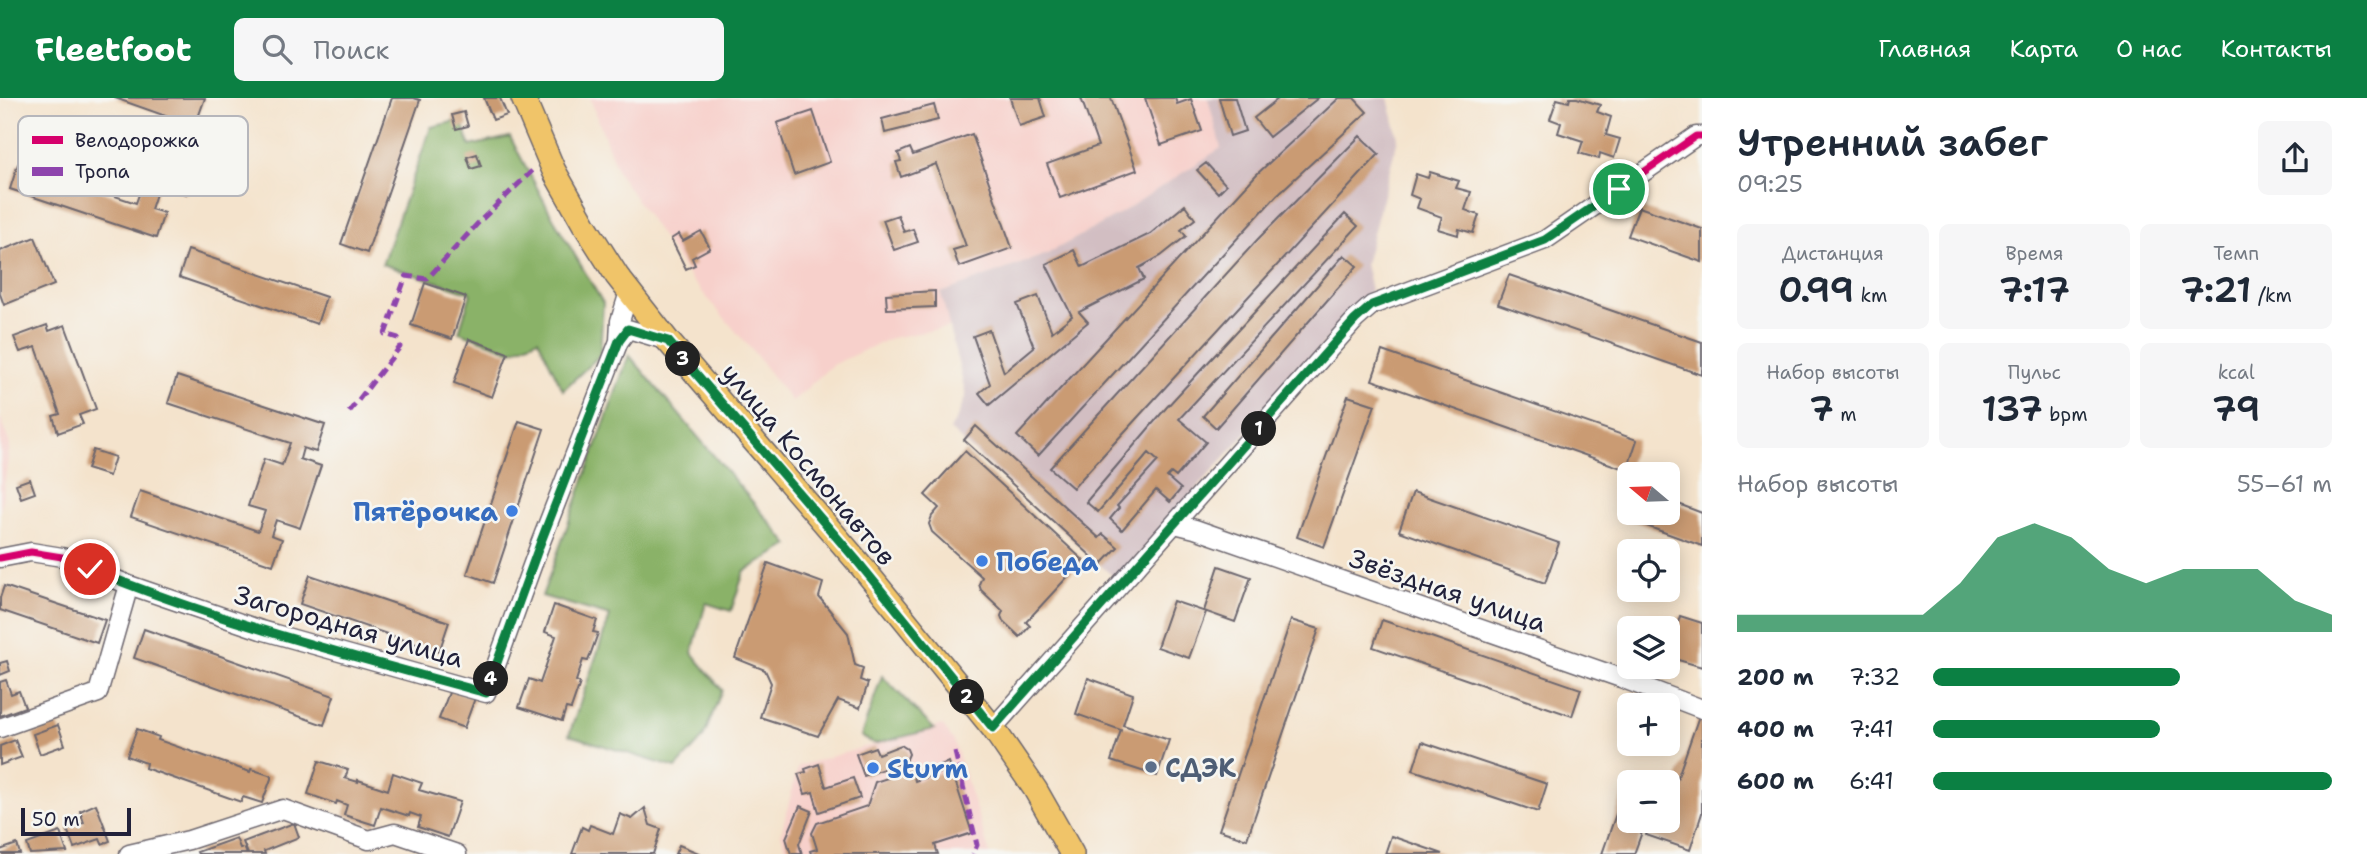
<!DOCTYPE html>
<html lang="ru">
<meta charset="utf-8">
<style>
:root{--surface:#fff;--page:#f6f6f7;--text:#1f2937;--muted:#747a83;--accent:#0b8043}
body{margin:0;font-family:"Shantell Sans",sans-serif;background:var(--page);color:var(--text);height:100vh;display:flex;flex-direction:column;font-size:26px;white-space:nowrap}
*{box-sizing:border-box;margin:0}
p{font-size:23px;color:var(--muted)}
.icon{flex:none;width:38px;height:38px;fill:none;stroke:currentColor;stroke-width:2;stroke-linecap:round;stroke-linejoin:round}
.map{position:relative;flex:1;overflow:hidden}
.drawer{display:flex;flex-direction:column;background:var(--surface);width:665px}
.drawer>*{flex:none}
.needle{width:46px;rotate:289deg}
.controls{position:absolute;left:1617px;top:364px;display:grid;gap:14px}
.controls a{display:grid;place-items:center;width:63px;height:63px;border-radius:10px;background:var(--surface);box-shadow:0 4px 18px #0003;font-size:35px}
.scale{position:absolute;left:21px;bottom:18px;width:110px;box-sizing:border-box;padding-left:7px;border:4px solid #22223b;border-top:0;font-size:19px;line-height:24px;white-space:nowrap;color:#22223b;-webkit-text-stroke:5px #f6f6f2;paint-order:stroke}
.pin{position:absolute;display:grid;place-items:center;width:60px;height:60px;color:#fff;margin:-30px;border:4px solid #fff;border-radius:50%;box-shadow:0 2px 7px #0007}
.km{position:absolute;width:35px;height:35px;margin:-18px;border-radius:50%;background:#222;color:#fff;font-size:19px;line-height:35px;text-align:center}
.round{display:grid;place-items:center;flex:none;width:74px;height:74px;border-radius:10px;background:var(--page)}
.summary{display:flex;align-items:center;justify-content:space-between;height:119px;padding:0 35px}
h1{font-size:38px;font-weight:600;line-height:52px}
.figures{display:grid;grid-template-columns:repeat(3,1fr);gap:10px;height:119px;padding:7px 35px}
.figures div{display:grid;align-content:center;border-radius:10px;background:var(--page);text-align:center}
.figures b{font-size:35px;font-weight:600}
.figures small{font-size:19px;font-weight:400}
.figures p{font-size:19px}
.chart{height:196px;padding:14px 35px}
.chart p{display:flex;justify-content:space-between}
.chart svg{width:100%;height:126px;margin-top:7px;fill:var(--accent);opacity:.7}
ul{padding:0 35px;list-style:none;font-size:23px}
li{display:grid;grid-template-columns:112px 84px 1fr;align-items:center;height:52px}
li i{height:18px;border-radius:9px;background:var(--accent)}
header{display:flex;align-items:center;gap:42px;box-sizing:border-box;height:98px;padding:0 35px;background:var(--accent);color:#fff}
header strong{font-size:33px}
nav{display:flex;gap:38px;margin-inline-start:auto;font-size:24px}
.search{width:490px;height:63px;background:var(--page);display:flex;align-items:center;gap:18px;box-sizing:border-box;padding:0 24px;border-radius:10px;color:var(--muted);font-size:26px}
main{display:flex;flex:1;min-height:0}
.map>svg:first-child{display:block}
.built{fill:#f7d0cb}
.industrial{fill:#d2bec2}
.forest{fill:#8ab268;stroke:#566a52;stroke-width:2}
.building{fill:#ca9b73}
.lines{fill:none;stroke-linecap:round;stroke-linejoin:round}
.minor-casing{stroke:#6c666e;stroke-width:21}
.major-casing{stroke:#6c666e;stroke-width:26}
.minor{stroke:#fff;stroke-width:18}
.major{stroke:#f0c469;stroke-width:23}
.quiet{stroke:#8e44ad;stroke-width:5;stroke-dasharray:10 5;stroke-linecap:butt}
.cycleway-casing{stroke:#f6f6f2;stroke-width:11}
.cycleway{stroke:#d6006c;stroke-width:7}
.route-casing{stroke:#fff;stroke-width:14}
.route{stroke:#0b8043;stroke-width:9}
.shop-dot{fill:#3f7fe0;stroke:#f6f6f2;stroke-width:2.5}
.service-dot{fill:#5c6f8a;stroke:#f6f6f2;stroke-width:2.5}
.labels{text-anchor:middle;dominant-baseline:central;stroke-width:5;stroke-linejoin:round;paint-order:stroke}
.street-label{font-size:26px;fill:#22223b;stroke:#f6f6f2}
.shop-label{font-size:26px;font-weight:bold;fill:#366cbe;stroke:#f6f6f2;text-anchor:start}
.service-label{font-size:26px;font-weight:bold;fill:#4e5e75;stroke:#f6f6f2;text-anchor:start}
.key{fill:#f6f6f2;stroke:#b6b6bb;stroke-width:2}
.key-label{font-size:19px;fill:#22223b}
</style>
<header>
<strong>Fleetfoot</strong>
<div class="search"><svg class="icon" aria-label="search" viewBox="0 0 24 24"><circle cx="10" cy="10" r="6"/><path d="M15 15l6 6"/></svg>Поиск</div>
<nav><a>Главная</a><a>Карта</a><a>О нас</a><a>Контакты</a></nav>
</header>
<main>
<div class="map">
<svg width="1702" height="756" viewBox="0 0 1702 756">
<rect width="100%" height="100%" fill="#f6f6f2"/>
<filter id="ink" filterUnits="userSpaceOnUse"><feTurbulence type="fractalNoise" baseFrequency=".0143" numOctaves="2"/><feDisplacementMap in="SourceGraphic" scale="14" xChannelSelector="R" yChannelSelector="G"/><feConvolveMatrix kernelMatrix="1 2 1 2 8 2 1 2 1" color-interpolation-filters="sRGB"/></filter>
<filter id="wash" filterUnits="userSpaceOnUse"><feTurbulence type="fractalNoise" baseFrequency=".00686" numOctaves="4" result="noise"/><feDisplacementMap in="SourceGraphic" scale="28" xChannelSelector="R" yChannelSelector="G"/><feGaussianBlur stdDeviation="1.57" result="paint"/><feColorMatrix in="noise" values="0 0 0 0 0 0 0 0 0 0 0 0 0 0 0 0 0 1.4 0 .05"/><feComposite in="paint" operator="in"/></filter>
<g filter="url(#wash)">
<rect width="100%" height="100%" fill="#f4e3cc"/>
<path class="built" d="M590,0H1208L1222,50L1116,118L1047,156L941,195L950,229L891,240L832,267L792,304L756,257L691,181L618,75Z
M0,318L10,347L0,417Z
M942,627L954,643L990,756H788L781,736L798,668Z"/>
<path class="industrial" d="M1208,0H1388L1398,40L1365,166L1371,192L1117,482L950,332L957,320L966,297L941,195L1047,156L1116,118L1221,50Z"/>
<path class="forest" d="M461,22L470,48L510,39L552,118L603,205L600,257L563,292L538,241L512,253L459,234L471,195L382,166L431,29Z
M629,257L789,447L744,474L731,513L706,505L692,555L722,592L703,640L676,670L569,637L610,518L542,498Z
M882,578L934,631L874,646L861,638Z"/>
<g id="blocks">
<path class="building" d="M115,0H205L195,28L180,23L173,47L199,57L186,96L159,87L151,111L164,115L156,140L10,91L18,66L136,105L144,82L139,81L153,39L159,41L166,18Z
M392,0H414L420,2L367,155L341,146Z
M484,0H500L507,17L493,22Z
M1010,0H1040L1046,19L1019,28Z
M1081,0H1111L1137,72L1060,100L1047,66L1098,48Z
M1145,0H1175L1177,6L1191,1L1202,33L1161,47Z
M1219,0H1235L1245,33L1230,38Z
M1279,0H1318L1269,39L1254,20Z
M1339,0H1354L1367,14L1277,97L1038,358L1017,338L1256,77Z
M1570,0H1577L1600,7L1597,14L1611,19L1606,37L1620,41L1614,60L1600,55L1599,61L1579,55L1583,43L1558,35L1561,25L1550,21L1557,1L1569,4Z
M934,7L938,22L885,35L882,21Z
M813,13L830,64L794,77L777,25Z
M464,14L468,28L456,31L452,17Z
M972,36L1012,150L959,169L953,152L966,148L936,66L901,79L896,64L901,63L898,55L910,50L913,57Z
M1360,38L1379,56L1073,390L1050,370L1258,141Z
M477,56L481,68L471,71L467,59Z
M1206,65L1226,87L1218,95L1197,72Z
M1430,74L1459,83L1456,90L1471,94L1465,112L1479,117L1473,135L1459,131L1458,137L1438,131L1442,119L1417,110L1420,101L1410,97L1416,76L1428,80Z
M1185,107L1195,121L1181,132L1186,138L1161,158L1139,170L1144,181L1079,214L1088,224L989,307L979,295L990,286L973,238L989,232L1004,274L1034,249L1017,206L1038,198L1052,234L1072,218L1046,166L1074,152L1082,169L1150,136Z
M1639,109L1702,131V164L1628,138Z
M1345,116L1358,128L1179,321L1206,344L1176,379L1171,375L1167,379L1181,391L1170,404L1156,392L1122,432L1110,421L1119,410L1117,408L1158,363L1149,355L1098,414L1086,404L1166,310Z
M898,117L904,134L913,131L918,144L894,152L883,122Z
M701,133L710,150L692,160L695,167L686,171L671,141L679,136L683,143Z
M35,139L54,187L4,207L0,196V153Z
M188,152L326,199L317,226L179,179Z
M1344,157L1357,168L1216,330L1203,318Z
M1509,177L1702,244V277L1498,206Z
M425,185L466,199L452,241L411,227Z
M935,193V209L887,211L886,196Z
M47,227L49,233L65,227L96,311L79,317L83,326L58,335L53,318L60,316L36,249L20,254L14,239Z
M469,241L508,255L492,299L454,285Z
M1382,253L1637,342L1627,372L1372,282Z
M177,278L325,327L316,354L303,350L300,361L321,368L300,430L276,422L271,437L282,441L273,467L131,419L140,393L258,433L265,413L248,408L264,361L282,367L290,345L168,305Z
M1348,298L1375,307L1324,449L1297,439Z
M519,323L544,331L493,485L467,476Z
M976,328L1099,440L1103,436L1118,449L1101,467L964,342Z
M93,352L115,359L109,378L87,371Z
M965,353L1083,462L1026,524L1030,528L1020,539L1003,523L1001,518L1003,513L981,492L979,486L982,479L932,434L929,426L932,418L939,410L925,397Z
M30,381L35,395L21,400L16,386Z
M1413,394L1559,445L1545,485L1399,433Z
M1668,402L1702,415V448L1624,420L1629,408V415H1668Z
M768,465L823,485L819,499L848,535L855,567L863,570L860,582L868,585L860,610L838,602L818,638L760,619L771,585L765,572L735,560Z
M1219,468L1251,479L1235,524L1204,513Z
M310,477L449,524L439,554L300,506Z
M4,488L105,522L97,545L0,512V500Z
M1173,503L1206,514L1189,560L1157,549Z
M554,507L597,522L593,534L598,535L588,563L583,562L576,583L580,585L571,611L566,610L562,623L519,609L529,581L540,585L556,538L545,534Z
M1680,518L1702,525V569L1668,559Z
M1291,522L1319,531L1247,741L1219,732Z
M1382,522L1581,591L1572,618L1373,549Z
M144,531L334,598L324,627L134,560Z
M7,563L10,573L0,577V565Z
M1088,580L1133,596L1123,627L1169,642L1157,678L1111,663L1121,632L1076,616Z
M6,582L11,596L19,593L25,609L0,618V584Z
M450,592L475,600L464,630L439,621Z
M1699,618L1702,619V715L1690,752L1646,737L1651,723H1668V707Z
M58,627L65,647L40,656L33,636Z
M137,631L159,639L158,642L250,674L251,671L272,678L262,705L243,699L241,704L145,670L146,665L127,658Z
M15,642L22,659L0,667V648Z
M1422,644L1547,686L1538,714L1413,672Z
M901,647L907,651L909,656L906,663L864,678L856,656L875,649L878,656Z
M319,663L348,672L345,680L358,684V682L388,692L393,675L422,685L419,692L460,704L448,739L418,729L421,719L410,715L409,718L381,709L375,727L344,717L347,707L337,703L336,706L308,696Z
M949,664L972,735L935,747L938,756H811L810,753L817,751L812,735L817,725L867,708L875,684L912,672L915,683L942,674L940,667Z
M819,666L826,689L853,680L860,700L819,714L813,694L805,696L798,676L806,674L805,671Z
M1629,679V723H1646L1634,756H1602Z
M96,706L110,743L102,746L100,741L74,750L67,731L84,725L80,713Z
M800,708L812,713L799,746L802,756H791L786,740Z
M645,710L650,727L661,731L653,756H572L582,729L588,732L590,727L613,736L620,716L632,721Z
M294,725L299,739L264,753L265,756H248L243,744Z
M60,734L67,754L30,756L27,746Z
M1391,738L1443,756H1385Z
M236,740L240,750L244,749L247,756H198L197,754Z
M17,746L20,756H0V752Z
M679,747L701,756H675Z"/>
</g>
</g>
<g filter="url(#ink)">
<use href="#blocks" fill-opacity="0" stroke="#6c666e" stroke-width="2"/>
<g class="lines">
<g class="minor-casing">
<path id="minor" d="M619,243L620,223L629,194
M1175,426L1195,431L1621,580L1702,611
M0,460L31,454L62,459L129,487L261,532L486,595L540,446L619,243L628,231L668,243
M0,630L98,595L129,487
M993,630L1355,222L1372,207L1545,142L1696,38H1702
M129,756L189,742L283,711L369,742L395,735L457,756"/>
</g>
<g class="major-casing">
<path id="major" d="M523,0L554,73L584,126L617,178L668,243L858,464L993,630L1035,691L1072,756"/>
</g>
<use href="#minor" class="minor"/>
<use href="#major" class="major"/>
<path class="quiet" d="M349,314L400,249L398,240L385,236L406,178L427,181L479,124L532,73
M955,654L977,747L973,756"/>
<g class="cycleway-casing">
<path id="cycleway" d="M0,460L31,454L62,459L129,487L261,532L486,595L540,446L619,243L628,231L668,243
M993,630L1355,222L1372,207L1545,142L1696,38H1702"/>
</g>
<use href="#cycleway" class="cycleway"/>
</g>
</g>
<g class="lines" filter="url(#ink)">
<g class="route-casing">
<path id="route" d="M90,471C218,524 353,558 486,595L540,446L619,243L628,231L668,243L858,464L993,630L1355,222L1372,207L1545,142L1619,91"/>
</g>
<use href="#route" class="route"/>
</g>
<g class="shop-dot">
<circle cx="512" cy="413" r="7"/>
<circle cx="982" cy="463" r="7"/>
<circle cx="873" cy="670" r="7"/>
</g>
<circle class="service-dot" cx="1151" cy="669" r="7"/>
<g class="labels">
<g class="street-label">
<text transform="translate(809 366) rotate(50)">улица Космонавтов</text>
<text transform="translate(1448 492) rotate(19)">Звёздная улица</text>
<text transform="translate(349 528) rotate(16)">Загородная улица</text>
</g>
<g class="shop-label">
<text x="498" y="413" text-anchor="end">Пятёрочка</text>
<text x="996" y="463">Победа</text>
<text x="887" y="670">Sturm</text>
</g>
<g class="service-label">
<text x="1165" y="669">СДЭК</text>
</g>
</g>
<rect x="18" y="18" width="230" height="80" rx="10" class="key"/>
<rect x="32" y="38" width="31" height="8" fill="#d6006c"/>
<rect x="32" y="69" width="31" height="9" fill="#8e44ad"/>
<g class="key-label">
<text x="75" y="49">Велодорожка</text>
<text x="75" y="80">Тропа</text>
</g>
</svg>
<div class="controls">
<a><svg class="needle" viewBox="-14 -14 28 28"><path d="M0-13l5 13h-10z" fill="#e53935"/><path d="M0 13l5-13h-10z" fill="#747a83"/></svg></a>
<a><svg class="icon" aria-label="locate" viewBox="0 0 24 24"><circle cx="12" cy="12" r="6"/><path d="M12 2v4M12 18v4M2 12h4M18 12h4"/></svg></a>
<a><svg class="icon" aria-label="layers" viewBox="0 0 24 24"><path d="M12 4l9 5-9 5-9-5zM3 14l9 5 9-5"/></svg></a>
<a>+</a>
<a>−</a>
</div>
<div class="scale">50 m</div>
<div class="pin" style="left:1619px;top:91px;background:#1e9e55"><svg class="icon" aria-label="arrive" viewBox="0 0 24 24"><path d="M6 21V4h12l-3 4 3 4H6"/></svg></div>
<div class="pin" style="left:90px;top:471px;background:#d93025"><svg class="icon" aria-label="check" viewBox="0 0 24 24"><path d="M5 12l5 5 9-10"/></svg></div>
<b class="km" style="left:1259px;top:331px">1</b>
<b class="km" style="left:967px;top:599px">2</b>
<b class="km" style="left:683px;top:261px">3</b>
<b class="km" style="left:491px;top:581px">4</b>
</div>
<section class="drawer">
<div class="summary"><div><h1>Утренний забег</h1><p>09:25</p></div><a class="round"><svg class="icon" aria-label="share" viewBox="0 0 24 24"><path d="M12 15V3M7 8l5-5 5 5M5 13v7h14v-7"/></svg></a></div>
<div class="figures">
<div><p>Дистанция</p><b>0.99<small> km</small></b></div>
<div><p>Время</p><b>7:17</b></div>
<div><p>Темп</p><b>7:21<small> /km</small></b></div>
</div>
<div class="figures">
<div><p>Набор высоты</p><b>7<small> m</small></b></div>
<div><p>Пульс</p><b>137<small> bpm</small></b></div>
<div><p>kcal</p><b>79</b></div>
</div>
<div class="chart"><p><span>Набор высоты</span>55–61 m</p>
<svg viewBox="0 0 160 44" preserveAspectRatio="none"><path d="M0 44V38L10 38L20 38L30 38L40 38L50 38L60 27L70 11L80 6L90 11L100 22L110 27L120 22L130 22L140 22L150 33L160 38V44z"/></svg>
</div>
<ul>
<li><b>200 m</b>7:32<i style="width:62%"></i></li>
<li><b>400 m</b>7:41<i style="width:57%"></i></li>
<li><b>600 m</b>6:41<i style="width:100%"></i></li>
</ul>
</section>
</main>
